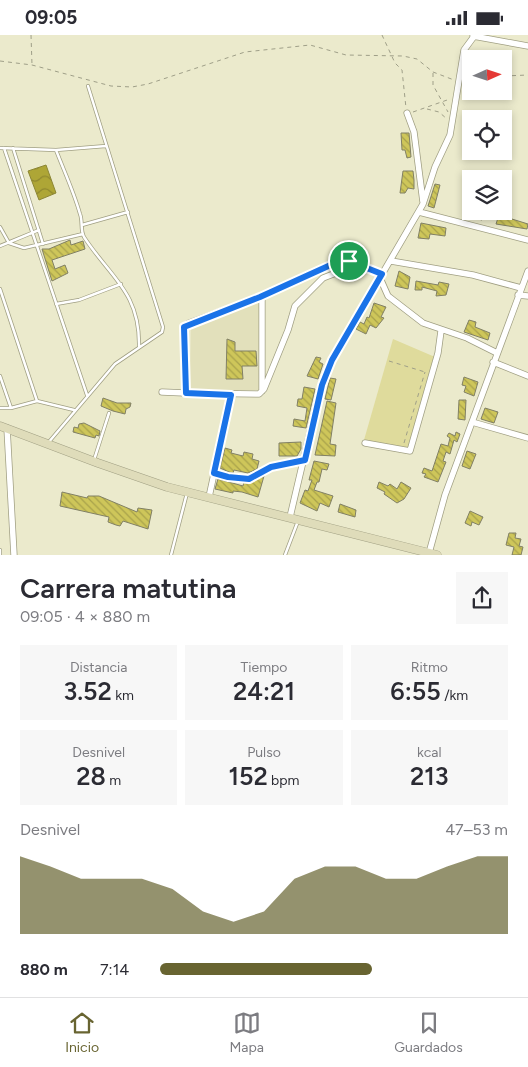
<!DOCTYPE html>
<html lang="es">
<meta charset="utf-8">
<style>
:root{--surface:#fff;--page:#f7f7f7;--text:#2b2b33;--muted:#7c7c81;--line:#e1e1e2;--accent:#686431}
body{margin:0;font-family:Figtree,sans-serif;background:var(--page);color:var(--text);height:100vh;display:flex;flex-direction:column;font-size:19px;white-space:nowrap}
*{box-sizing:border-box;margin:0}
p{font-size:16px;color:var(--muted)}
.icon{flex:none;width:28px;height:28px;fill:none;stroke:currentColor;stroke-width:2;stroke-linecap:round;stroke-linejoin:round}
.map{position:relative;height:520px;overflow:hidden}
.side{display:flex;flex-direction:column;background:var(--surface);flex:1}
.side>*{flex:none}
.needle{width:32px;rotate:87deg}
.buttons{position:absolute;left:462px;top:15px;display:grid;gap:10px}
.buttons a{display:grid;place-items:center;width:50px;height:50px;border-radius:0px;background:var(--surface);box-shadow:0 2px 8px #0003;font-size:25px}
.pin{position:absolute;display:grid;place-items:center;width:42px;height:42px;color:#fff;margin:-21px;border:2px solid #fff;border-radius:50%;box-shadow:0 1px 5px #0007}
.round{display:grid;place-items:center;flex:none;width:52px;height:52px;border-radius:0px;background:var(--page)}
.summary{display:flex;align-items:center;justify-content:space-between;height:85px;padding:0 20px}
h1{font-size:28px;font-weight:600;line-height:38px}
.figures{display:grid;grid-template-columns:repeat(3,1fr);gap:8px;height:85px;padding:5px 20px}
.figures div{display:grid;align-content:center;border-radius:0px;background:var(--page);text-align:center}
.figures b{font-size:25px;font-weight:600}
.figures small{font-size:14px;font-weight:400}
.figures p{font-size:14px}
.chart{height:140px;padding:10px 20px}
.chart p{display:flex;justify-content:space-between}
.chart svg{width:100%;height:90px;margin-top:5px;fill:var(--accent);opacity:.7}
ul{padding:0 20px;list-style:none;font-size:16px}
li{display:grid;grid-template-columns:80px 60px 1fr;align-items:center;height:38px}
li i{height:12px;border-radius:6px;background:var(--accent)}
.status{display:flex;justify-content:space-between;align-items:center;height:35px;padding:0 25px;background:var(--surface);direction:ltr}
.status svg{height:14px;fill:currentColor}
.tabs{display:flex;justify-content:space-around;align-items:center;height:70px;border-top:1px solid var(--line);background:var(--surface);font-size:14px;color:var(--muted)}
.tabs a{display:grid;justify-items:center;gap:2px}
.tabs .current{color:var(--accent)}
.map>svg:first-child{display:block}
.built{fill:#e2e0bb}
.green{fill:#dfdb9c}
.water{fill:url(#water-waves);stroke:#8c8634}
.building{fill:url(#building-back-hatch);stroke:#818065}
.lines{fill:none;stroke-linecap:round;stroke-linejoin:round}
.lane-casing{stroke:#a09f83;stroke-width:4}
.street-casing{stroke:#a09f83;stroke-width:7}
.secondary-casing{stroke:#a09f83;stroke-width:9}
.path{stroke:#9f9f88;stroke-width:1;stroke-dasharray:4 4;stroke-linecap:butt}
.lane{stroke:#fff;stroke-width:2.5}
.street{stroke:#fff;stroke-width:5.5}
.secondary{stroke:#dfdcba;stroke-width:8}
.route-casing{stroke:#fff;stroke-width:10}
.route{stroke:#1a73e8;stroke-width:6}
</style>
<div class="status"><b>09:05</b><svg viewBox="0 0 49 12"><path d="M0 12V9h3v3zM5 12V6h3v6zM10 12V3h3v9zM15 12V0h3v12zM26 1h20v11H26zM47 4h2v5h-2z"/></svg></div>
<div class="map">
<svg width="528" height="520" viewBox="0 0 528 520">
<defs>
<pattern id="water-waves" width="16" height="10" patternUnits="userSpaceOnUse" patternTransform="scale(1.25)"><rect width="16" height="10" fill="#aea636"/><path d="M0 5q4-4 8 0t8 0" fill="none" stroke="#8f882e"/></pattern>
<pattern id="building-back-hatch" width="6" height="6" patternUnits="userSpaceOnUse" patternTransform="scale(1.25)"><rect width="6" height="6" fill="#cec65a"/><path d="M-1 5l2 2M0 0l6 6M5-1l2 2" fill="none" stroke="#a8a24b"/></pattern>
</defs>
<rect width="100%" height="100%" fill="#ebeacc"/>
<path class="built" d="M259,267V355H190L191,292Z"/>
<path class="green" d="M393,304L435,322L408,413L364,405Z"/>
<path class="water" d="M46,130L56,158L39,165L28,136Z"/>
<path class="building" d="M401,98H409L411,122L407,123L405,115H402Z
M403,136H413L414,145V154L408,153L405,158H400Z
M435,149L440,150L434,173L428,171Z
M466,170L471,171V176H478L484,181L482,185L463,180Z
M499,180L528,189L527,194L496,189Z
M421,188L446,193L445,201L430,199L429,204L418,203Z
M70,205L71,210L83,206L85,214L52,225L55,234L65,230L68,238L52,246L42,214H49Z
M399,236L410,242L408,254L395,251Z
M416,246L438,250L439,247L449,249L446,260L436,261L437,256L422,252V255H415Z
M374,268L386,272L381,282L384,283L376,293L370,290L366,299L356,294L360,287L364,289L367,282L369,283Z
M469,285L476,287L475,292L490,298L488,305L464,297Z
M227,304L235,307V316H256L257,331H242L243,344H226Z
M316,322L321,323L319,327L323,329L318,344L307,341Z
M464,342L478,347L474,361L464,357L466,351L462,350Z
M330,343L336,344L331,365L325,364Z
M304,352L315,354L306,393L293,391L294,384L305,386L307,373L297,371L298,364H302Z
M103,363L117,368H131L130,372L126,374L125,379L113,376L101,371Z
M459,365H466L465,385L458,384Z
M327,366L336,368L330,409L336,410L335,421L315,420Z
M485,373L498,377L494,388L481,384Z
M84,388L100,396L99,401L96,400L95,403L73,397L74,392L78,393L79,389Z
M456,397L460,399L457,407L454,405L450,419L446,417L443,426L446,427L438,447L424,442L426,439L422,438L424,433L432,436L441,409L448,411L450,403L447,401L449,398L455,401Z
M301,407V414L297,421H279V408Z
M225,413L232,415L231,418L243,421L244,417L253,419L252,424L259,426L257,434L248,438L234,435L233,438L229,437L220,433Z
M467,416L476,419L470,434L462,431Z
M314,426L329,429L327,435L322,434L319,447H317L314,455L333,461L329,472L320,468L317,476L300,468L305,455L308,456L312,445H309Z
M264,441L258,462L242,457L233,456V458L215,454L218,444L243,451L244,447H251Z
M379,447L388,451L390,449L397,454L401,447L411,453L404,464L397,468L384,459L385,457L377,453Z
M62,457L87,463L88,461H99L137,477L138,473L152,475L148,494L123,486L120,491L116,490L108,487L109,482L60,471Z
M340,469L356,475L355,482L338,477Z
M470,476L483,482L479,490L472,487L471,491L465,488Z
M509,498H516L515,503L521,504L519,511L523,512L521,520H512L514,512L506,510Z"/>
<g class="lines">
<g class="lane-casing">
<path id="lane" d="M0,113L56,115L106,111
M4,113L87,360
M13,113L43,209
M56,115C64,136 74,157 80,179C83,186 80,195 84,202C110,242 140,257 139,311
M82,190L128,177
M0,192L9,208L24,213L83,199
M0,211L39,195
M0,254L37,366L74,375
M56,269L79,265L121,249
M0,341L11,373
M0,373H11L37,366
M48,408L115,329L162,297L163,292L88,51
M94,425L109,378
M0,515V520
M171,520L187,458
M285,520L298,486"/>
</g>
<g class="street-casing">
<path id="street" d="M473,1L528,11
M407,78L414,97L423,167
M419,177L528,205
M391,226L473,240L521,253
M357,230L323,243L295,271L288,295L264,354L259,359L185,358L184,292L189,288L260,262L335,228L349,226L382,239
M380,243L388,261L423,288L467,303L497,318
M518,260L528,261
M493,327L528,341
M262,356V261
M162,357L185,358
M472,387L528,403
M7,393L14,520
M365,408L410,416L438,318L441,296
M214,438L228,442L249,443L271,432L305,425
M209,462L231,360
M290,482L321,350L332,325L423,169L435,132L450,100L464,15L475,0
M429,518L445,460L528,236"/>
</g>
<g class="secondary-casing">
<path id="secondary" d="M0,391L98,428L167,452L437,520"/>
</g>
<path class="path" d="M31,0L32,30
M382,0L395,28L402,35L406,73
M0,26L32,30L111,51L132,52L148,49L245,17L310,10L346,20L403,21L417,24L433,37L454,45
M433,38V50L448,77
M504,41L528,40
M466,43L471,44
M427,74L439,77L447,84
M413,77L450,64
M389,326L425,337
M404,408L425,337"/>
<use href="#lane" class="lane"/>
<use href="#street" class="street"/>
<use href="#secondary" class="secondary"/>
</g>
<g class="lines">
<g class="route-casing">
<path id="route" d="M349,226L382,239L332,325L322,350L305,425L271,432L249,444L228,442L214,438L231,360L186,358L184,292L260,262L335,228Z"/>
</g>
<use href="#route" class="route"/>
</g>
</svg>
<div class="buttons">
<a><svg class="needle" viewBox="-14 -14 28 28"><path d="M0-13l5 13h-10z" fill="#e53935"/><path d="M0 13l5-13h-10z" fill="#7c7c81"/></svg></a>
<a><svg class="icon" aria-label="locate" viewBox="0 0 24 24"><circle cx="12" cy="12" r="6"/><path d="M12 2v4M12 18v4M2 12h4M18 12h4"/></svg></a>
<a><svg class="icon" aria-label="layers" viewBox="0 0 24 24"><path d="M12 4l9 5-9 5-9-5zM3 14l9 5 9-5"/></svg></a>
</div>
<div class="pin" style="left:349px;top:226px;background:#1e9e55"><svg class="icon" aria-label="arrive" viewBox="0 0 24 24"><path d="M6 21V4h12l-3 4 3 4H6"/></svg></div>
</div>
<section class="side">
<div class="summary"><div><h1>Carrera matutina</h1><p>09:05 · 4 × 880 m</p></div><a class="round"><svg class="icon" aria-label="share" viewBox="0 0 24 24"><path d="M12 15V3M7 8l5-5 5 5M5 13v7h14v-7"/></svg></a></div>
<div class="figures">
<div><p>Distancia</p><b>3.52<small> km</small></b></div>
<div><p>Tiempo</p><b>24:21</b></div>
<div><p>Ritmo</p><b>6:55<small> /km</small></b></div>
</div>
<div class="figures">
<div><p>Desnivel</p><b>28<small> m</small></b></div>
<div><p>Pulso</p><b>152<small> bpm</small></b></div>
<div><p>kcal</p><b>213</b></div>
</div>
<div class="chart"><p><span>Desnivel</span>47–53 m</p>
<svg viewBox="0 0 160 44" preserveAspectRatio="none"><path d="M0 44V6L10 11L20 17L30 17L40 17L50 22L60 33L70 38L80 33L90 17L100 11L110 11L120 17L130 17L140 11L150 6L160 6V44z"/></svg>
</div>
<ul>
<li><b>880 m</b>7:14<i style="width:61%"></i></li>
</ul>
</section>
<nav class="tabs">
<a class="current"><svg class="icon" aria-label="home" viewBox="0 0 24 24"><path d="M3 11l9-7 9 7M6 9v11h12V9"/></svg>Inicio</a>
<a><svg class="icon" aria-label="map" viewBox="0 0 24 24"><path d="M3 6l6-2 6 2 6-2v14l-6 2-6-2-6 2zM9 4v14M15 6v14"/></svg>Mapa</a>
<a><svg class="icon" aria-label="saved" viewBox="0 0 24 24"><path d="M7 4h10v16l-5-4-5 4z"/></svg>Guardados</a>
</nav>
